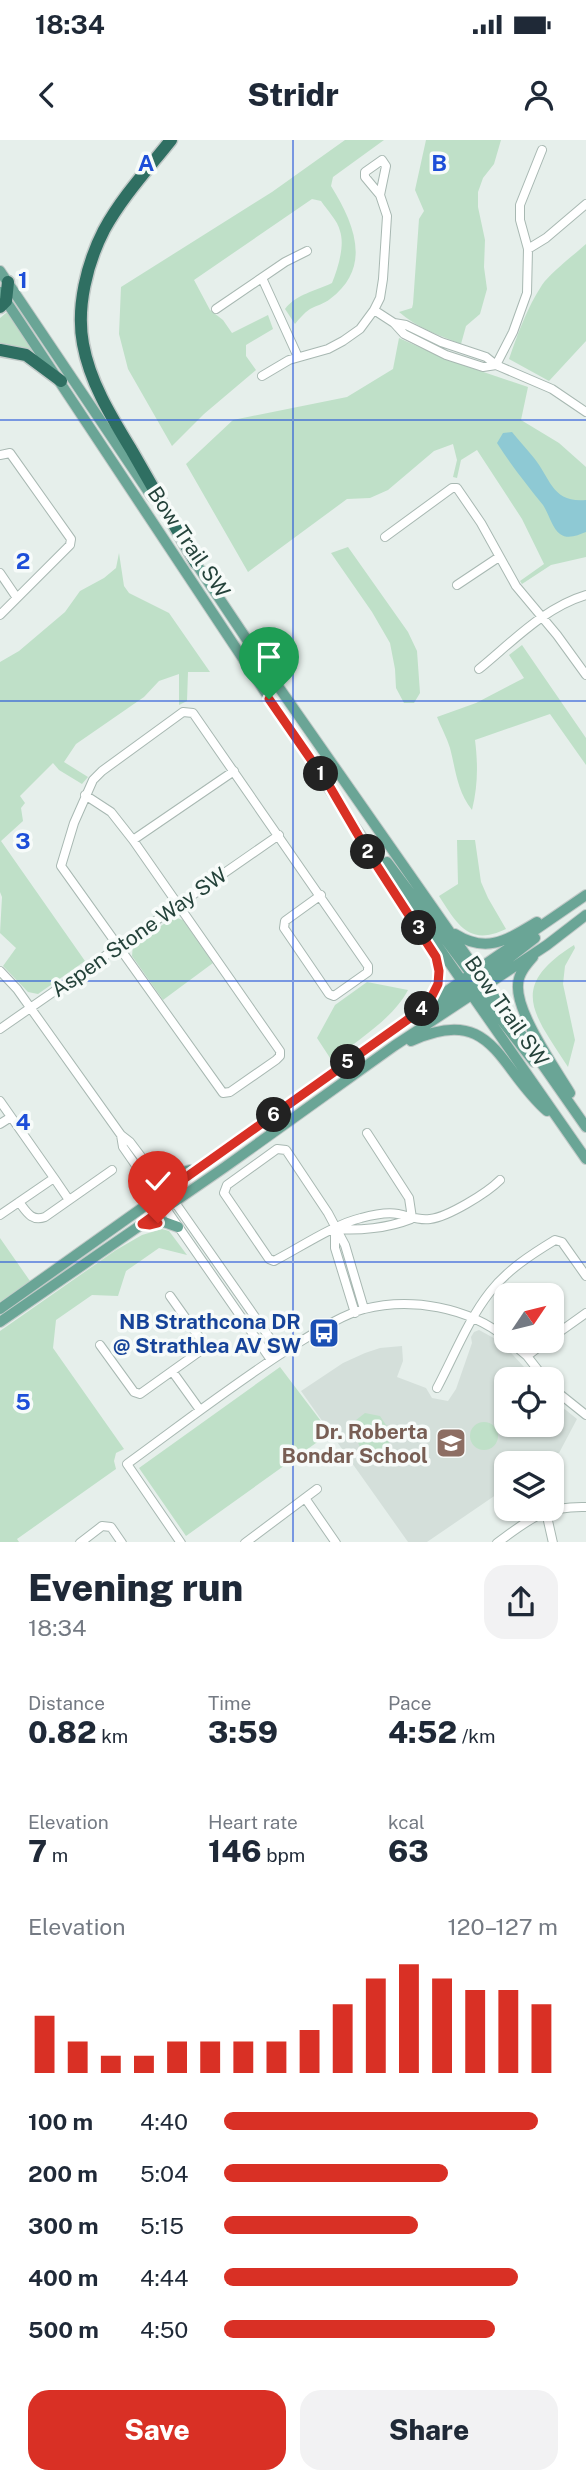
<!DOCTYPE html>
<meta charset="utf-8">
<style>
:root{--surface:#fff;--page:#f2f2f3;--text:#1f2937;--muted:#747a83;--accent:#d93025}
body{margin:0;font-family:"Public Sans",sans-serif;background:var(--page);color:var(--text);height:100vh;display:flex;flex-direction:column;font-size:26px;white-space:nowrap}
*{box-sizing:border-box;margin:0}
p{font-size:23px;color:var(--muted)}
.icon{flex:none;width:38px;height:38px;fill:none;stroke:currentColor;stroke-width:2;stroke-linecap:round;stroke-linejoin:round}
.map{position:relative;height:1402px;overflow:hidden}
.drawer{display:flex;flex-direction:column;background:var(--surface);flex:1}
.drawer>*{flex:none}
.needle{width:46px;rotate:55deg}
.controls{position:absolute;left:494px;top:1143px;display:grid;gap:14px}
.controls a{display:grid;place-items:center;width:70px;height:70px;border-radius:14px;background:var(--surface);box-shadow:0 2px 5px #0004;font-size:35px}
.pin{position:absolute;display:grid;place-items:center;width:60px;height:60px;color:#fff;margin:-72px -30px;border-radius:50% 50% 50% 0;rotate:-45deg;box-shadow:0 0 7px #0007}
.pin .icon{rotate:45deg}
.km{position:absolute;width:35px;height:35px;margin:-18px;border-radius:50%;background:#222;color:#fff;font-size:19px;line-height:35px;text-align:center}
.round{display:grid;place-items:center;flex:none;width:74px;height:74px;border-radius:21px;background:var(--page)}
.summary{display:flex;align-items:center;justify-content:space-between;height:119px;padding:0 28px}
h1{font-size:38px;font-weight:800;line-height:52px}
.stats{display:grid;grid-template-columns:repeat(3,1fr);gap:10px;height:119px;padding:7px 28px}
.stats div{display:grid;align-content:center}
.stats b{font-size:30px;font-weight:800}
.stats small{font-size:19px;font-weight:400}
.stats p{font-size:19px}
.chart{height:196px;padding:14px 28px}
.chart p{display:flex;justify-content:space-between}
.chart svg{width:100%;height:126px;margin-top:7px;stroke:var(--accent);stroke-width:6}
.button{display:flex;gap:14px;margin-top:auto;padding:14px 28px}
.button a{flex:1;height:80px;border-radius:21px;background:var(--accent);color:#fff;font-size:28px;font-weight:800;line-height:80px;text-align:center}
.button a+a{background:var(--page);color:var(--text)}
ul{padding:0 28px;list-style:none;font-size:23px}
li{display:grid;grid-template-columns:112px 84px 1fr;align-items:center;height:52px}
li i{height:18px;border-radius:9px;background:var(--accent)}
.status{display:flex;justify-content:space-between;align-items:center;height:49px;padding:0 35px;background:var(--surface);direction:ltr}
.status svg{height:19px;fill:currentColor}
header{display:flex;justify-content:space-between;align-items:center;height:91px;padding:0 28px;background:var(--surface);font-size:32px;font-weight:800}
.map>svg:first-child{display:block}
.built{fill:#d4dfda}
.green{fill:#bfe0c8}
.water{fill:#8ec9d4}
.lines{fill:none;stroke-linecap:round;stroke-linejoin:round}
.minor-casing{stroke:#a8b8b2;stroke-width:10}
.major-casing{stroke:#c2cac8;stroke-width:12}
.highway-casing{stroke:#c2cac8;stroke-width:15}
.minor{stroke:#fff;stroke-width:8}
.major{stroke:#6aa596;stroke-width:10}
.highway{stroke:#2f6f62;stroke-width:12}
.route-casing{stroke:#fff;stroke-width:14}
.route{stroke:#d93025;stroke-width:9}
.grid{fill:none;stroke:#1d4ed8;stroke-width:2;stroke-opacity:0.55}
.labels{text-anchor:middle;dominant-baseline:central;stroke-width:7;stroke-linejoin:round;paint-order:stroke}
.street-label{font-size:21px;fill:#24423a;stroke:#f7fbf9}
.transit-label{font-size:21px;font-weight:bold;fill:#164399;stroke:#f7fbf9;text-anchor:end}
.education-label{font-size:21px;font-weight:bold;fill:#785e54;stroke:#f7fbf9;text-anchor:end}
.grid-label{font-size:23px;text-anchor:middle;font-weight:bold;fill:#1d4ed8;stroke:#f7fbf9;stroke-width:7;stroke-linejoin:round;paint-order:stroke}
</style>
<div class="status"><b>18:34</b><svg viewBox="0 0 49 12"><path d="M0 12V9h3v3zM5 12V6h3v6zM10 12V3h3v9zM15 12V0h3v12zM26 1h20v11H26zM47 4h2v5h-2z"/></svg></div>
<header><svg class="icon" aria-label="back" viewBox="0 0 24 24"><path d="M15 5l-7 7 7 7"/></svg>Stridr<svg class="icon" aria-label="person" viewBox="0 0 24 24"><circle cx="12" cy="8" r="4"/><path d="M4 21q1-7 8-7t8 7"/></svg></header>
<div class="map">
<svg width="586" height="1403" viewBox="0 0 586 1403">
<rect width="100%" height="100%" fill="#e6efeb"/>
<path class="built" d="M479,1190L501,1202L535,1239H506V1284H551V1258L577,1279L559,1313L543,1323H506V1348L427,1402H408L301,1251L343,1223L365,1213L380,1208L402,1206L403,1221L397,1237L426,1248L432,1258L448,1261L456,1249L472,1203L471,1197L474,1192Z"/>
<path class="green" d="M345,0H384L333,37L331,46C354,83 373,127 330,159C324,164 317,165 310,169C304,173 299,179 295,184L285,169C296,154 316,151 332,143C338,128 345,106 340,91C338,81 327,70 321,61L312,59L194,140L210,170L223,180L232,193L268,175L273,189L246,205V216L256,230L204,274L172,306L128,229L119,194L121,147L272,52Z
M426,0H501L494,24L483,38L478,52V67L485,100L484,127L487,149L480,174L466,186L461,204C439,195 417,188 399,172L412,168L413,164L419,79L424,71L415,50Z
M586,104V201L549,241L509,219C518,193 527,168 542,145C550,133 575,114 586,104Z
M6,173H9L37,216L21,208L0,206V178Z
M399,198L448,220L528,247L521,280L559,303L586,327V417L551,425L522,444L520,441L544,424L522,379L477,310L461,320L457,338L453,337L457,320L453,304L434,311L388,350L370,358L347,359L248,432L186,324L233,280L347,257L393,229Z
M348,407L408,492L417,511L420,553L414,563H404L396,548L395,529L390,503L372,472L331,413Z
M119,413L124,446L129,453L169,473L210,532H188L187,561L179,565V534L159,541L144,557L76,604L64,622L88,637L82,644L59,630L53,623L20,656L25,663L21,668L23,681L1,701L85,821L38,854L28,852L3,826L16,808L0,793L2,757L0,752V522L19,511L65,472L80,451L104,438L116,428Z
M522,505L586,598V625L550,574L475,600C478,624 478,646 472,670C457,651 456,631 450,608C447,598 441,587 437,577L476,563L524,538L509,515Z
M457,700H475L481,742L488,758L506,789C469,807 457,784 439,756L458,744Z
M174,777L183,780L213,823L163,860L132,816L133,805Z
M574,805L575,808L565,826L563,844L575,900L568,927C534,874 507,847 574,805Z
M367,842L408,850C393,879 357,900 332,921L317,898L335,865Z
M162,1089L169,1091L187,1115L159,1108L126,1131L118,1156L92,1155L56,1180L53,1208L124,1309L116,1313L114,1321L116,1329L17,1399L19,1402H0V1191L116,1110L142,1095Z
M0,1098L30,1141L0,1162Z
M280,1227L330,1293L186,1396L139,1328Z
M365,1273L380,1276L388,1288L389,1304L364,1318L351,1284Z
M470 1296a14 14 0 1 1 28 0a14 14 0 1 1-28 0Z"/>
<path class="water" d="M512,292C519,301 527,309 534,318C551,339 552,363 586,360V392C578,395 568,400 560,394C552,388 549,374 543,365C527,345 511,325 497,303L503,293Z"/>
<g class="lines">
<g class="minor-casing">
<path id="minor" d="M528,109L546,98L586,64
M262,138L298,217
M216,169L285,122L307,111
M374,170L394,183L404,194L446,215L483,227L496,225
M394,183L406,185L441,202L486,217L496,225L552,249L586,272
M496,225L513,192L527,153L528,109L520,80V65L542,10
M262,236L289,220L328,209L343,201L360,189L374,170L380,158L383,139L387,76L380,55L386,26L382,20L365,32V37L380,55
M0,315L10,313L71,399L70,405L0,475
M385,397L452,348H457L481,383L516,446L557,495L586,535
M0,433L17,458
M457,445L499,417
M479,529C512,502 545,467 586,455
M85,655L111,672L133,700L280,911V916L276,920L230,952L223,953L61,726L74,683L93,640L102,631L183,572L193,573L368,826V832L334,856L329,854L284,788L285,781L321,755
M133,700L234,631
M0,831L17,849L121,995L130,1002L167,1051L281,1214
M0,889L279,695
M0,961L54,1038L0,1075
M0,984L11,977
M367,993L409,1058L412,1078
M121,995L123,1007L271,1220
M54,1038L69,1060
M19,1062C26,1071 31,1082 45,1077L112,1030
M335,1089V1108L355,1173
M335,1089C359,1091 388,1088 411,1079
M364,1169L345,1105L328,1073L286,1010L277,1009L227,1045L224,1053L269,1119L274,1121C299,1108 335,1084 361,1078C372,1075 388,1072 398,1074C409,1076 419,1081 430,1079C448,1077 487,1053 500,1040
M551,1198L586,1173
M508,1200L527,1216L545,1239
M100,1205L134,1252L140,1254L203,1209L204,1204L170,1156
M527,1216L548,1200
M172,1231L200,1270
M551,1247L586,1275
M437,1248C454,1216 468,1180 490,1152C507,1130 532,1114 555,1100L562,1102L586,1136
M305,1358L336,1403
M546,1372L553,1403
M80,1403L102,1386L111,1387L122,1403
M181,1403L127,1324C182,1284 236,1242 293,1206C315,1193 339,1176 364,1169C411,1157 468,1167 506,1198
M245,1403L317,1349
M497,1403C530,1379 543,1366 586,1367"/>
</g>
<g class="major-casing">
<path id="major" d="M0,131L152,357
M0,152L350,680L586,1019
M193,419L280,549L586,987
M387,722L475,839
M455,794C487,814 507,800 537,782
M426,799C440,820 443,840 428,862
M533,817C526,825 518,834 518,845C516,873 555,928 570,953
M478,842L535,798
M475,846L534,922
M422,881L471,842
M411,901C493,863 498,928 547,971
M152,1032L168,1036L190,1030
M142,1084L150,1085L164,1082L178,1087
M0,1169L471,834L586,755
M0,1182L225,1027L394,906L547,805L586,775"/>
</g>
<g class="highway-casing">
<path id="highway" d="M171,0C148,29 122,57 104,90C87,123 76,167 83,204C90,243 112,278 132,311C153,348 174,385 196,423
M0,167L6,161L8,142
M0,210L26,215L61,241"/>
</g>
<use href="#minor" class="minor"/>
<use href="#major" class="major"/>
<use href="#highway" class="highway"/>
</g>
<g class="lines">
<g class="route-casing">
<path id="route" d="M158,1083L150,1085L142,1084L164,1068L157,1058L424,868L430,860L438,844L439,831L436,817L368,712L330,647L269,559"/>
</g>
<use href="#route" class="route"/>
</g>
<path class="grid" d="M293,0V1403M0,280H586M0,561H586M0,841H586M0,1122H586"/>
<defs>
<g id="bus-square" transform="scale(1.575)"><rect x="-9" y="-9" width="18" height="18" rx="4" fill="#1a4fb4" stroke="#f7fbf9"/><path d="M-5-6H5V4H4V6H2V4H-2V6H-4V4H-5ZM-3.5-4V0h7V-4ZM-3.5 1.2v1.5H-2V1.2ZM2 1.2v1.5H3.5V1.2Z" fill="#fff"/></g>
<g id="school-square" transform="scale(1.575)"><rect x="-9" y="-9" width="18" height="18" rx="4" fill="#8d6e63" stroke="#f7fbf9"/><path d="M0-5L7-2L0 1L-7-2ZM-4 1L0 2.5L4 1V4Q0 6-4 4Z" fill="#fff"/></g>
</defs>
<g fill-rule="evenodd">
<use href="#bus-square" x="324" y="1193"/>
<use href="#school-square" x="451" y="1303"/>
</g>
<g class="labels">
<g class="street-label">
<text transform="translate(189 402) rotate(56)">Bow Trail SW</text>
<text transform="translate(139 792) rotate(-35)">Aspen Stone Way SW</text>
<text transform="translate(507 871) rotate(55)">Bow Trail SW</text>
</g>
<g class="transit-label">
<text x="301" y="1181">NB Strathcona DR<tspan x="301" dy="24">@ Strathlea AV SW</tspan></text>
</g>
<g class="education-label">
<text x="428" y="1291">Dr. Roberta<tspan x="428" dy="24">Bondar School</tspan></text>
</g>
</g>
<g class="grid-label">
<text x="146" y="31">A</text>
<text x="439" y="31">B</text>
<text x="23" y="148">1</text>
<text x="23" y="429">2</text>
<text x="23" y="709">3</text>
<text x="23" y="990">4</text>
<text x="23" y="1270">5</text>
</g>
</svg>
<div class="controls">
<a><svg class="needle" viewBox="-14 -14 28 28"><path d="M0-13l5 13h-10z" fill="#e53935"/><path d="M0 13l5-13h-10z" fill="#747a83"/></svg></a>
<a><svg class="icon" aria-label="locate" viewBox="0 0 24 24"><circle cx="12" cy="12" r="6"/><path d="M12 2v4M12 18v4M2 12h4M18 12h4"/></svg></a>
<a><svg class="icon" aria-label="layers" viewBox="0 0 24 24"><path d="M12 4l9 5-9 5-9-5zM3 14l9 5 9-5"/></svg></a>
</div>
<div class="pin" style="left:269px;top:559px;background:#1e9e55"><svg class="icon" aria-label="arrive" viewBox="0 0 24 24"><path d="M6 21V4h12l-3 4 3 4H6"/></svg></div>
<div class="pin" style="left:158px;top:1083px;background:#d93025"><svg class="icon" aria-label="check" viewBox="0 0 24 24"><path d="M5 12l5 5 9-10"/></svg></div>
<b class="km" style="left:321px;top:634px">1</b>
<b class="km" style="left:368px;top:712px">2</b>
<b class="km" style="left:419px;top:788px">3</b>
<b class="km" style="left:422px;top:869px">4</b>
<b class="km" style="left:348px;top:922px">5</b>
<b class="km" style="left:274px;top:975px">6</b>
</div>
<section class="drawer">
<div class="summary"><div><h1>Evening run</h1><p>18:34</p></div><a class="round"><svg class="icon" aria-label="share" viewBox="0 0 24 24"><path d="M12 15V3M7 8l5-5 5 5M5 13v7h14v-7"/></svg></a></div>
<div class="stats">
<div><p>Distance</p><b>0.82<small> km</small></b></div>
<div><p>Time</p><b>3:59</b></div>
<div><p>Pace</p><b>4:52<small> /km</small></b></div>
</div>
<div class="stats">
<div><p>Elevation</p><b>7<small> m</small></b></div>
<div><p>Heart rate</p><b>146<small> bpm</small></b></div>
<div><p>kcal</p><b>63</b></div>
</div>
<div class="chart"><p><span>Elevation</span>120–127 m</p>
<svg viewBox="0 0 160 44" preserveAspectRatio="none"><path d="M5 44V24M15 44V33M25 44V38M35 44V38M45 44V33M55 44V33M65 44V33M75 44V33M85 44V29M95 44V20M105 44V11M115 44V6M125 44V11M135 44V15M145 44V15M155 44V20"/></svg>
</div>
<ul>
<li><b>100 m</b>4:40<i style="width:94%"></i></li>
<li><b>200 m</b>5:04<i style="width:67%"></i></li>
<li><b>300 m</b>5:15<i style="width:58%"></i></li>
<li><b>400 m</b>4:44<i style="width:88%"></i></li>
<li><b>500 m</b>4:50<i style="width:81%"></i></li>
</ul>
<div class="button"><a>Save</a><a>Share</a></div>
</section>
